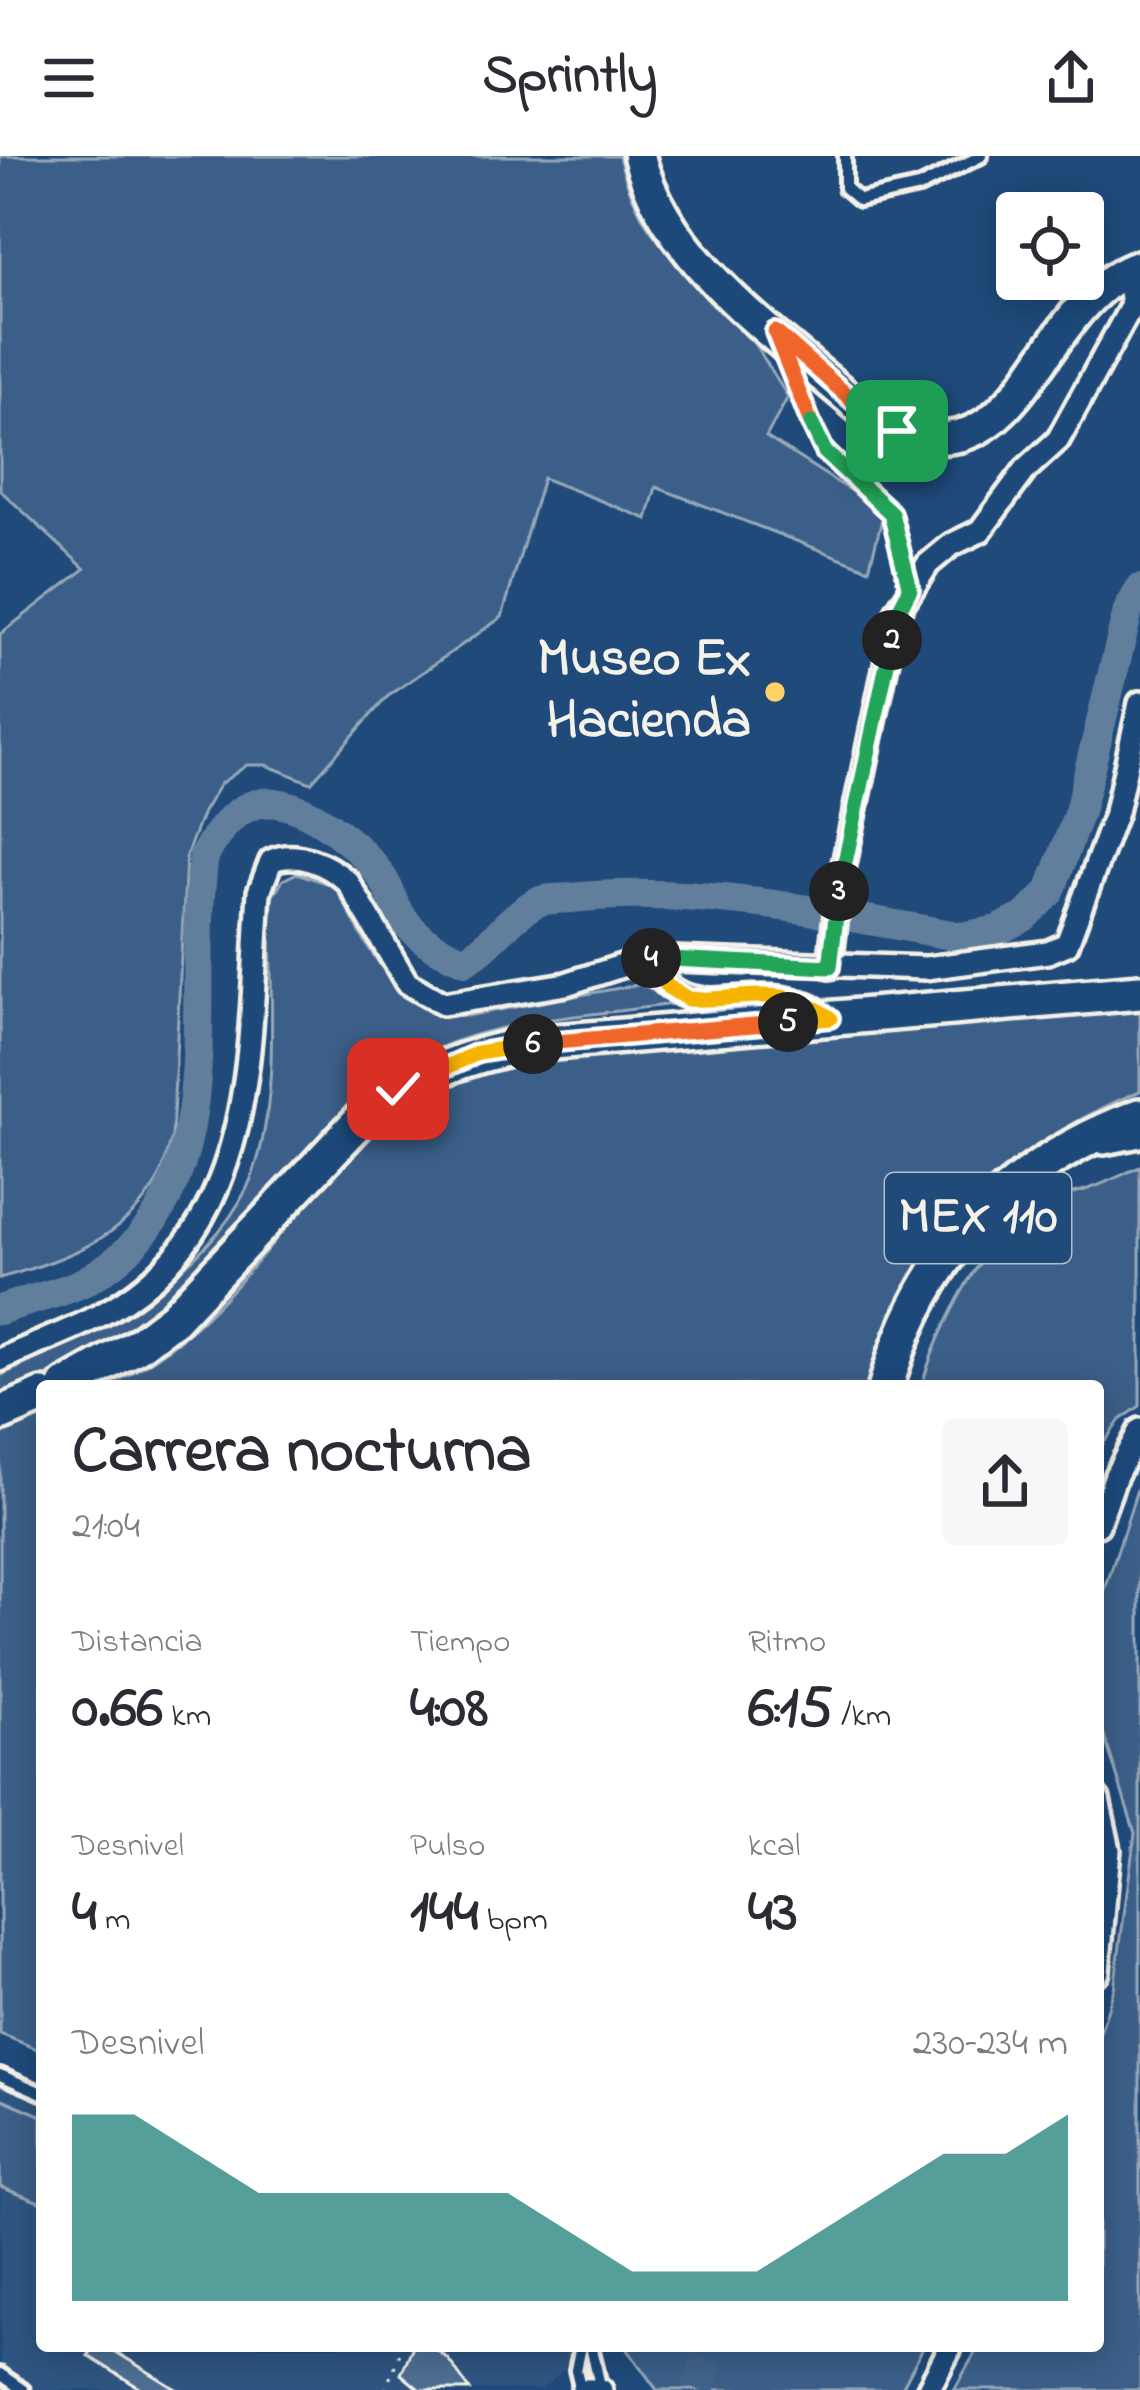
<!DOCTYPE html>
<html lang="es">
<meta charset="utf-8">
<style>
:root{--surface:#fff;--page:#f7f7f7;--text:#2b2b33;--muted:#7c7c81;--accent:#0f766e}
body{margin:0;font-family:"Indie Flower",sans-serif;background:var(--page);color:var(--text);height:100vh;display:flex;flex-direction:column;font-size:45px;white-space:nowrap}
*{box-sizing:border-box;margin:0}
p{font-size:39px;color:var(--muted)}
.icon{flex:none;width:66px;height:66px;fill:none;stroke:currentColor;stroke-width:2;stroke-linecap:round;stroke-linejoin:round}
.map{position:relative;flex:1;overflow:hidden}
.panel{position:absolute;left:36px;top:1224px;width:1068px;height:972px;display:flex;flex-direction:column;background:var(--surface);border-radius:12px;box-shadow:0 6px 30px #0003}
.panel>*{flex:none}
.tools{position:absolute;left:996px;top:36px;display:grid;gap:24px}
.tools a{display:grid;place-items:center;width:108px;height:108px;border-radius:12px;background:var(--surface);box-shadow:0 6px 30px #0003;font-size:60px}
.pin{position:absolute;display:grid;place-items:center;width:102px;height:102px;color:#fff;margin:-51px;border-radius:24px;box-shadow:0 6px 18px #0006}
.km{position:absolute;width:60px;height:60px;margin:-30px;border-radius:50%;background:#222;color:#fff;font-size:33px;line-height:60px;text-align:center}
.round{display:grid;place-items:center;flex:none;width:126px;height:126px;border-radius:12px;background:var(--page)}
.headline{display:flex;align-items:center;justify-content:space-between;height:204px;padding:0 36px}
h1{font-size:66px;font-weight:700;line-height:90px}
.metrics{display:grid;grid-template-columns:repeat(3,1fr);gap:18px;height:204px;padding:12px 36px}
.metrics div{display:grid;align-content:center}
.metrics b{font-size:60px;font-weight:700}
.metrics small{font-size:33px;font-weight:400}
.metrics p{font-size:33px}
.chart{height:336px;padding:24px 36px}
.chart p{display:flex;justify-content:space-between}
.chart svg{width:100%;height:216px;margin-top:12px;fill:var(--accent);opacity:.7}
header{display:flex;justify-content:space-between;align-items:center;height:156px;padding:0 36px;background:var(--surface);font-size:54px;font-weight:700}
.map>svg:first-child{display:block}
.built{fill:#2d5581}
.green{fill:#3a5f88;stroke:#97a8b8;stroke-width:3}
.lines{fill:none;stroke-linecap:round;stroke-linejoin:round}
.river{stroke:#627e9d;stroke-width:30}
.building{fill:#4d6e92;stroke:#f4f1e8;stroke-width:3}
.primary-tunnel{stroke:#3f638a;stroke-width:33;stroke-dasharray:33 16;stroke-linecap:butt}
.service-casing{stroke:#f4f1e8;stroke-width:20}
.minor-casing{stroke:#f4f1e8;stroke-width:30}
.secondary-casing{stroke:#f4f1e8;stroke-width:39}
.primary-casing{stroke:#f4f1e8;stroke-width:42}
.path{stroke:#f4f1e8;stroke-width:3;stroke-dasharray:3 9;stroke-linecap:butt}
.service{stroke:#1f4a7a;stroke-width:10}
.minor{stroke:#1f4a7a;stroke-width:21}
.secondary{stroke:#1f4a7a;stroke-width:30}
.primary{stroke:#1f4a7a;stroke-width:33}
.split-1-casing{stroke:#fff;stroke-width:24}
.split-2-casing{stroke:#fff;stroke-width:24}
.split-3-casing{stroke:#fff;stroke-width:24}
.split-4-casing{stroke:#fff;stroke-width:24}
.split-5-casing{stroke:#fff;stroke-width:24}
.split-6-casing{stroke:#fff;stroke-width:24}
.split-7-casing{stroke:#fff;stroke-width:24}
.split-1{stroke:#f0652b;stroke-width:15}
.split-2{stroke:#22a559;stroke-width:15}
.split-3{stroke:#22a559;stroke-width:15}
.split-4{stroke:#22a559;stroke-width:15}
.split-5{stroke:#f5b400;stroke-width:15}
.split-6{stroke:#f0652b;stroke-width:15}
.split-7{stroke:#f5b400;stroke-width:15}
.poi-dot{fill:#ffd166;stroke:#1f4a7a;stroke-width:4.5}
.labels{text-anchor:middle;dominant-baseline:central;stroke-width:12;stroke-linejoin:round;paint-order:stroke}
.shield{fill:#1f4a7a;stroke:#b4bfc7;stroke-width:3}
.shield-label{font-size:51px;font-weight:bold;fill:#f4f1e8}
.poi-label{font-size:54px;font-weight:bold;fill:#f4f1e8;stroke:#1f4a7a;text-anchor:end}
</style>
<header><svg class="icon" aria-label="menu" viewBox="0 0 24 24"><path d="M4 6h16M4 12h16M4 18h16"/></svg>Sprintly<svg class="icon" aria-label="share" viewBox="0 0 24 24"><path d="M12 15V3M7 8l5-5 5 5M5 13v7h14v-7"/></svg></header>
<div class="map">
<svg width="1140" height="2234" viewBox="0 0 1140 2234">
<rect width="100%" height="100%" fill="#1f4a7a"/>
<filter id="ink" filterUnits="userSpaceOnUse"><feTurbulence type="fractalNoise" baseFrequency=".00833" numOctaves="2"/><feDisplacementMap in="SourceGraphic" scale="24" xChannelSelector="R" yChannelSelector="G"/><feConvolveMatrix kernelMatrix="1 2 1 2 8 2 1 2 1" color-interpolation-filters="sRGB"/></filter>
<g filter="url(#ink)">
<path class="built" d="M0,1909L42,1925V2190H571L566,2212L541,2234H1Z"/>
<path class="green" d="M0,0H619C646,104 691,104 747,178C762,197 774,220 788,241L766,281L884,356L869,413L656,331L647,363L543,322L502,461L387,541L311,627L266,609H247L220,628L203,656L186,700L172,981C167,995 165,1014 157,1026C123,1084 60,1105 0,1122V478L85,413L0,334Z
M297,717L335,730C366,786 393,857 466,860L641,828L679,847C604,859 505,861 437,893C331,942 287,1033 209,1112C149,1172 75,1207 0,1241V1220C89,1179 216,1116 253,1018C281,940 269,827 270,744L283,724Z
M1140,853V935C1010,989 900,1088 868,1230H106C234,1174 293,1034 402,952C436,928 473,916 512,903Z
M1140,1011V1250L1120,1264L1098,1295V1230H922C935,1177 990,1068 1043,1045C1057,1039 1074,1038 1088,1033C1106,1027 1123,1018 1140,1011Z
M42,1258V1895L0,1878V1277Z
M1140,1324V2234H954L979,2190H1098V1883L1114,1833L1135,1677L1098,1560V1456Z
M0,1942L42,1960V2047L0,2031Z
M625,2190H924L901,2234H657Z"/>
<g class="lines">
<path class="river" d="M0,1154C28,1143 62,1138 87,1124C240,1038 183,841 204,700C237,638 273,632 330,671C351,686 369,701 383,723C391,735 395,752 404,764C420,785 442,795 465,805C492,789 508,762 535,747C545,742 559,743 571,742C700,729 835,758 962,781L998,774L1024,761L1050,736L1079,656L1128,455L1140,433"/>
</g>
<path class="building" d="M95,2190H106L178,2234H143L88,2200Z
M413,2190H432L448,2203L470,2234H420L401,2218Z"/>
<g class="lines">
<path class="primary-tunnel" d="M698,2234L711,2190"/>
<g class="service-casing">
<path id="service" d="M845,0V32L859,44L919,31L981,0
M784,200L820,289L891,357L909,433
M0,1919L42,1937
M581,2190L576,2214L581,2234
M591,2190L601,2234
M0,2218L23,2234"/>
</g>
<g class="minor-casing">
<path id="minor" d="M646,802C693,886 756,808 829,862
M830,811L839,732L897,456L928,408L951,389L980,375L1026,313L1058,284L1132,149L1127,115
M1104,987L1140,980
M0,1204C40,1185 87,1170 124,1145C260,1055 249,879 259,736L271,705C296,693 329,709 348,726L407,827L443,848L566,828L646,802L926,812L1048,796L1067,788L1116,656L1140,547
M1098,1369L1116,1319L1140,1274
M1098,1643L1109,1694L1098,1816
M583,2234H601
M928,2234L951,2190"/>
</g>
<g class="secondary-casing">
<path id="secondary" d="M639,0C667,110 785,185 867,258C1026,351 1028,147 1140,110"/>
</g>
<g class="primary-casing">
<path id="primary" d="M66,1230L137,1190L174,1162L367,957C418,918 467,899 530,888L1140,836
M886,1230C923,1096 1011,1008 1140,960
M0,1258L42,1240"/>
</g>
<path class="path" d="M385,2234L403,2190"/>
<use href="#service" class="service"/>
<use href="#minor" class="minor"/>
<use href="#secondary" class="secondary"/>
<use href="#primary" class="primary"/>
</g>
</g>
<g class="lines" filter="url(#ink)">
<g class="split-1-casing">
<path id="split-1" d="M811,267L775,176L867,257L897,275"/>
</g>
<g class="split-2-casing">
<path id="split-2" d="M811,267L825,296L891,357L910,433L898,456L892,484"/>
</g>
<g class="split-3-casing">
<path id="split-3" d="M839,735L892,484"/>
</g>
<g class="split-4-casing">
<path id="split-4" d="M651,802L830,811L839,735"/>
</g>
<g class="split-5-casing">
<path id="split-5" d="M651,802H646L668,831L688,843C745,846 779,825 830,862L788,866"/>
</g>
<g class="split-6-casing">
<path id="split-6" d="M533,888L788,866"/>
</g>
<g class="split-7-casing">
<path id="split-7" d="M398,933L478,897L533,888"/>
</g>
<use href="#split-1" class="split-1"/>
<use href="#split-2" class="split-2"/>
<use href="#split-3" class="split-3"/>
<use href="#split-4" class="split-4"/>
<use href="#split-5" class="split-5"/>
<use href="#split-6" class="split-6"/>
<use href="#split-7" class="split-7"/>
</g>
<circle class="poi-dot" cx="775" cy="536" r="12"/>
<g class="labels">
<rect class="shield" x="885" y="1017" width="186" height="90" rx="9"/>
<g class="shield-label">
<text x="978" y="1062">MEX 110</text>
</g>
<g class="poi-label">
<text x="751" y="505">Museo Ex<tspan x="751" dy="62">Hacienda</tspan></text>
</g>
</g>
</svg>
<div class="tools">
<a><svg class="icon" aria-label="locate" viewBox="0 0 24 24"><circle cx="12" cy="12" r="6"/><path d="M12 2v4M12 18v4M2 12h4M18 12h4"/></svg></a>
</div>
<div class="pin" style="left:897px;top:275px;background:#1e9e55"><svg class="icon" aria-label="arrive" viewBox="0 0 24 24"><path d="M6 21V4h12l-3 4 3 4H6"/></svg></div>
<div class="pin" style="left:398px;top:933px;background:#d93025"><svg class="icon" aria-label="check" viewBox="0 0 24 24"><path d="M5 12l5 5 9-10"/></svg></div>
<b class="km" style="left:892px;top:484px">2</b>
<b class="km" style="left:839px;top:735px">3</b>
<b class="km" style="left:651px;top:802px">4</b>
<b class="km" style="left:788px;top:866px">5</b>
<b class="km" style="left:533px;top:888px">6</b>
<section class="panel">
<div class="headline"><div><h1>Carrera nocturna</h1><p>21:04</p></div><a class="round"><svg class="icon" aria-label="share" viewBox="0 0 24 24"><path d="M12 15V3M7 8l5-5 5 5M5 13v7h14v-7"/></svg></a></div>
<div class="metrics">
<div><p>Distancia</p><b>0.66<small> km</small></b></div>
<div><p>Tiempo</p><b>4:08</b></div>
<div><p>Ritmo</p><b>6:15<small> /km</small></b></div>
</div>
<div class="metrics">
<div><p>Desnivel</p><b>4<small> m</small></b></div>
<div><p>Pulso</p><b>144<small> bpm</small></b></div>
<div><p>kcal</p><b>43</b></div>
</div>
<div class="chart"><p><span>Desnivel</span>230–234 m</p>
<svg viewBox="0 0 160 44" preserveAspectRatio="none"><path d="M0 44V6L10 6L20 14L30 22L40 22L50 22L60 22L70 22L80 30L90 38L100 38L110 38L120 30L130 22L140 14L150 14L160 6V44z"/></svg>
</div>
</section>
</div>
